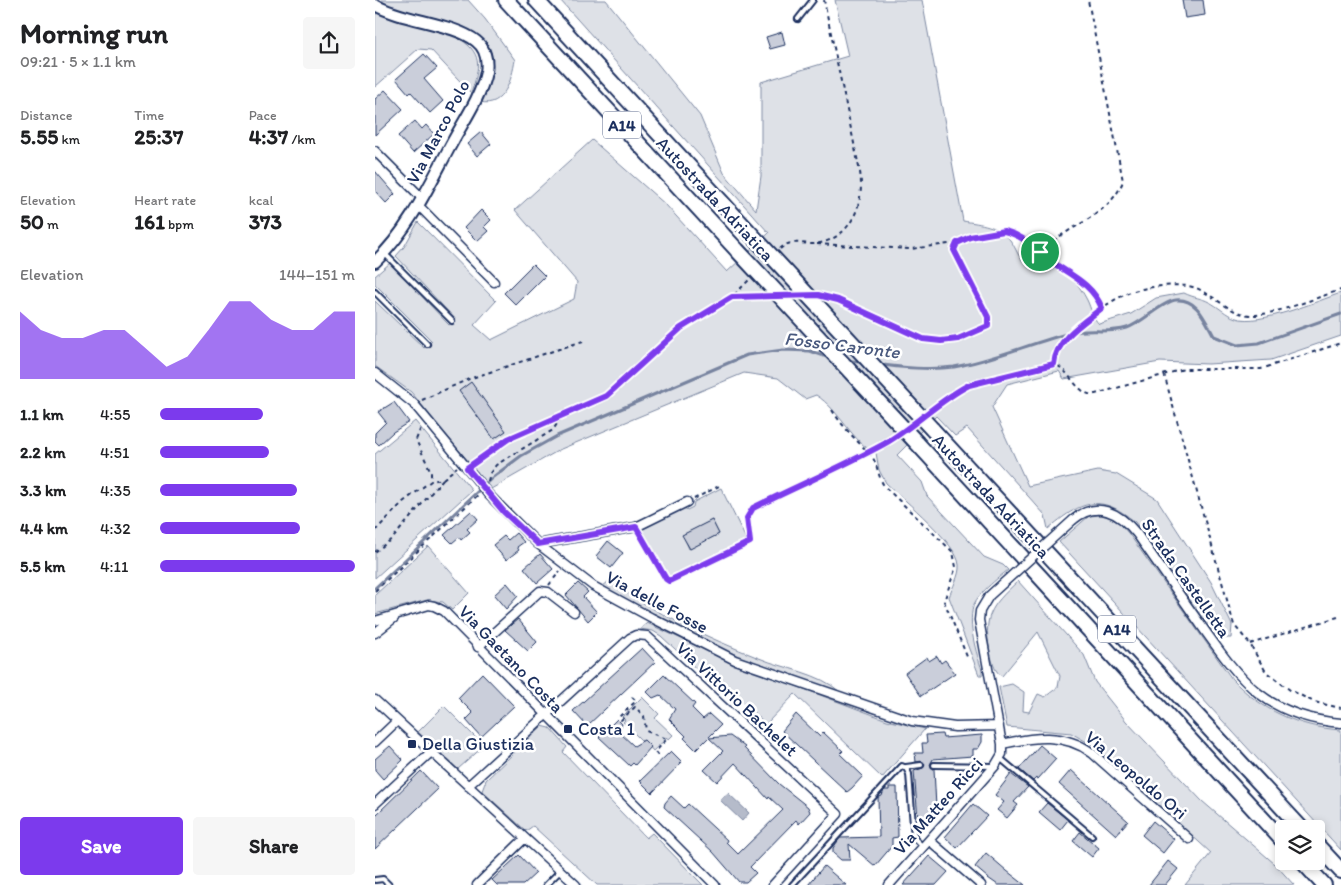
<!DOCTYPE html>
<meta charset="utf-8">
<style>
:root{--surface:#fff;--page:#f6f6f6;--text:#202124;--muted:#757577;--accent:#7c3aed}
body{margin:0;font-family:Itim,sans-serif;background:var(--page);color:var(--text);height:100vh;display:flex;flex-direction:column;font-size:19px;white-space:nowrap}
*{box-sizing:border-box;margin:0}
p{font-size:16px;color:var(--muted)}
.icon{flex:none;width:28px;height:28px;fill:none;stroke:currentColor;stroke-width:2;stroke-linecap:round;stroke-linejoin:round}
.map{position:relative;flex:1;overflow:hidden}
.panel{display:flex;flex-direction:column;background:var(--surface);width:375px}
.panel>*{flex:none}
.controls{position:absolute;left:900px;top:820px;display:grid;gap:10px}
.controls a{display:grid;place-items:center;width:50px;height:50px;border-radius:5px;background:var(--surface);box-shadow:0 2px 8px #0003;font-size:25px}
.pin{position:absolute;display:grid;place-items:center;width:42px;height:42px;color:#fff;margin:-21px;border:2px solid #fff;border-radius:50%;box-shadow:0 1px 5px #0007}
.round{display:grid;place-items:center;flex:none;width:52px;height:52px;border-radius:5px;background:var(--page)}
.overview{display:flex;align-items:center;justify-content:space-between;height:85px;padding:0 20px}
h1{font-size:28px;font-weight:800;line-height:38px}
.metrics{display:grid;grid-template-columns:repeat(3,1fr);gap:8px;height:85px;padding:5px 20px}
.metrics div{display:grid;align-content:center}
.metrics b{font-size:21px;font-weight:800}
.metrics small{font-size:14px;font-weight:400}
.metrics p{font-size:14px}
.chart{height:140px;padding:10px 20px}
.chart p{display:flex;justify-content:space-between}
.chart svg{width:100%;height:90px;margin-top:5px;fill:var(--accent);opacity:.7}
.cta{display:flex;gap:10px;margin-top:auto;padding:10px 20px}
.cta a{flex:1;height:58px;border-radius:5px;background:var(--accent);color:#fff;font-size:20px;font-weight:800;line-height:58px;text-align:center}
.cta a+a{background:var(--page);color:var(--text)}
ul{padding:0 20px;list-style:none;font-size:16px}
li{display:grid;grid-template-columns:80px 60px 1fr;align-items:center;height:38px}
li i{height:12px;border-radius:6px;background:var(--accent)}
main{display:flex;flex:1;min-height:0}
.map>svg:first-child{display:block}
.green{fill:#dee1e7;stroke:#7c88a2;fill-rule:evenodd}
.water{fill:#b5bbca;stroke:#77839f}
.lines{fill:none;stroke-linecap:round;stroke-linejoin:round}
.stream{stroke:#77839f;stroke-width:3}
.building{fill:#caceda;stroke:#1b2f5e}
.service-casing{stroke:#1b2f5e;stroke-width:8}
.minor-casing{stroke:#1b2f5e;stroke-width:11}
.tertiary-casing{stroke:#1b2f5e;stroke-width:14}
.motorway-casing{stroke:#1b2f5e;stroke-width:18}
.path{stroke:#1b2f5e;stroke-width:2;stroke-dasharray:4 4;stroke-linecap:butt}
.service{stroke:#fff;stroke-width:4}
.minor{stroke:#fff;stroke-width:8}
.tertiary{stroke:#fff;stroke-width:10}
.motorway{stroke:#fff;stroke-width:14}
.minor-bridge-casing{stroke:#1b2f5e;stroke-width:11;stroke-linecap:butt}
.motorway-bridge-casing{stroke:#1b2f5e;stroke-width:18;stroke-linecap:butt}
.minor-bridge{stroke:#fff;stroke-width:8}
.motorway-bridge{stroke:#fff;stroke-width:14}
.route-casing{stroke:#fff;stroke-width:10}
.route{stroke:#7c3aed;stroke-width:6}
.poi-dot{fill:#1b2f5e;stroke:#fff;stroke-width:2}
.labels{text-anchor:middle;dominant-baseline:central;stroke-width:5;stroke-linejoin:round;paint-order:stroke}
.shield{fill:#fff;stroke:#5f6d8e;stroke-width:1}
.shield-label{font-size:16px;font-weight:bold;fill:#1b2f5e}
.street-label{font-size:18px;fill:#1b2f5e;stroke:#fff}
.poi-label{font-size:18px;fill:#1b2f5e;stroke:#fff;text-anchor:start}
.water-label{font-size:19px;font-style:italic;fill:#49597e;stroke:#fff}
</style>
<main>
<section class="panel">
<div class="overview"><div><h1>Morning run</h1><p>09:21 · 5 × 1.1 km</p></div><a class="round"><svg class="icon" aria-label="share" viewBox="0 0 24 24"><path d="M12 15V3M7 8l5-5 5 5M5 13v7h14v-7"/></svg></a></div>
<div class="metrics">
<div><p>Distance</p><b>5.55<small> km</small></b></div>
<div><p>Time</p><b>25:37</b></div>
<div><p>Pace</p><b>4:37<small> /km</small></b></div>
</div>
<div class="metrics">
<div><p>Elevation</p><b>50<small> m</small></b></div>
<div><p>Heart rate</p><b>161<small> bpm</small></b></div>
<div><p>kcal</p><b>373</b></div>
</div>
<div class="chart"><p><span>Elevation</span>144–151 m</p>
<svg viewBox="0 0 160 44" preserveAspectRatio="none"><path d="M0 44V11L10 20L20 24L30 24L40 20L50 20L60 29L70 38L80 33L90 20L100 6L110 6L120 15L130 20L140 20L150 11L160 11V44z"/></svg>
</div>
<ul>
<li><b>1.1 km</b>4:55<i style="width:53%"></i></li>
<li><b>2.2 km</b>4:51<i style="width:56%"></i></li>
<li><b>3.3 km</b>4:35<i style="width:70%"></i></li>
<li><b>4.4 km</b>4:32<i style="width:72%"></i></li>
<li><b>5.5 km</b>4:11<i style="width:100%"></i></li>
</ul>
<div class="cta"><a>Save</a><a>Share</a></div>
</section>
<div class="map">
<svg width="966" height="885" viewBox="0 0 966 885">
<rect width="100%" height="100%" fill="#fff"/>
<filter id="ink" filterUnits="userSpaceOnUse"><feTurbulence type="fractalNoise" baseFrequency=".02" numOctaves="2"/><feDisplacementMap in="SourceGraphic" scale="10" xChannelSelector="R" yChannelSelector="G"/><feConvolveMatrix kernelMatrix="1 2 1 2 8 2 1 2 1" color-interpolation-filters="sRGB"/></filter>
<g filter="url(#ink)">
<path class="green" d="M6,0H93L110,19L140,60C137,79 129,108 105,102C110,89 118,74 117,59C116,23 40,15 13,6Z
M185,0H231L325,116L349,173L381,210L386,176V82L473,56L460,0H547L588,221C606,224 623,225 635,240C640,246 642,254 647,260C681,266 695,267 712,300C716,308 717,317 724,324L756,314L781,298L809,293C819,298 827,298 834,302C843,306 851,315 861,318C884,326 942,301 966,293V336L896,360L833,364L785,362L689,379L684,371L632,384L617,407L653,486L723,471L741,474L782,499L836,582L857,625L856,638H844L832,625L760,522C725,492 705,502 673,529L670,515L592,428L580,436L561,416L522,455L547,482L552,496L609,557L628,565L633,570C623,578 601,595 598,607C593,626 601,652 607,670V675H604L574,597C577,588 585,575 584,565C583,544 528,499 511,483L504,470L501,453C478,444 465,410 441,395L430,399L403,378L369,373L186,449L116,489L36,392L0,366V301L49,348L57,341L0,284V276L15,263L74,325L81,320L21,256L29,247L43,222L121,301L99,325L116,340L199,299L202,282L140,210L217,140L291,205L352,272L394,233Z
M0,12L80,36C109,52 105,67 96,93L56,50L43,49L0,87Z
M40,421L97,490L0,578V454Z
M346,488L372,541L294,579L266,528L308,507L312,510L318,507L319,502ZM337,520L344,534L314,549L308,535Z
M726,515L741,519L754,534L857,679C886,710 923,727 966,730V850L684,542L714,516Z
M53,546L94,593L77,610L68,602L52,600L0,614V595Z
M234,581C281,614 331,637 384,658C410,669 445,673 465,692L360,657L305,631L227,587Z
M643,581L709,655L720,682L751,721L827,801L900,864L919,885H810L836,853L719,746L696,733L632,727L624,687L637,684L649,692L648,711L654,712L663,694L670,697L683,687L685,676L663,632L627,676C620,672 618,664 616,656C607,617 615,607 643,581Z
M272,623L354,661L512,720L550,729L507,778L420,694L391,724L334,670L328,675L286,636L278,631L265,629Z
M267,697L284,714L280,718L298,735L294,739L292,738L278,751L269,740L267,741L248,722L250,720L247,717Z
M69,706L109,746L83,769L43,732Z
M167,726L175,728L192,747L188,752L271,838L277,833L328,885H222L158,826L151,831L107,791L111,780Z"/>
<path class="water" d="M353,793L374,813L367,821L345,800Z"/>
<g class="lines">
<path class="stream" d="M471,360L490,363
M503,364C525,368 557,370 579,367C619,360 656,343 695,333C714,328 733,334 752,328C767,323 788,301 801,300C822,298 830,320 839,336L862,345L884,343L966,314
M0,588L118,477L146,456L182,436L372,355L408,350L435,351L455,358"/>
</g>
<path class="building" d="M807,0H828L830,15L810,18Z
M407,32L410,45L395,49L391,37Z
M49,54L62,68L49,79L68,101L55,113L36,92L34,94L21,79Z
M10,90L28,109L0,135V99Z
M40,121L47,129L51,125L59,134L38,153L23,136Z
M106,132L116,144L102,156L92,144Z
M0,171L20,194L11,203L0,191Z
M106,210L116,220L109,227L113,231L102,241L89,228Z
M158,264L170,276L141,305L129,293Z
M96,382L131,431L119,439L84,391Z
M19,402L34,422L18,432L4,445L0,441V433L11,422L3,412Z
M96,511L103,519L92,529L95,532L86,540L84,537L77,543L69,535Z
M337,520L344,534L315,549L307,535Z
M141,533L149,542L142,547L144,550L131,560L118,545L129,536L133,540Z
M233,541L248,553L236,568L221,556Z
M165,554L178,569L162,583L149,568Z
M132,583L143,596L131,609L119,595Z
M203,583L213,592L208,597L222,612L213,621L191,595Z
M143,619L162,642L153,651L130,630Z
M267,648L280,662L212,726L198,711Z
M562,656L566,663L570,660L580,673L546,696L530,673L552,657L554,661Z
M107,673L139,706L106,737L91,720L98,713L83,698Z
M289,675L320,704L317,708L328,719L334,714L346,725L321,750L309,738L311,736L294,719L300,709L285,695L278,698L272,692Z
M421,714L444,736L448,732L468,751L465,754L488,776L477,788L472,792L407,731Z
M242,719L247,724L244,732L259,746L269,740L276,747L260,765L258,763L255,766L224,737Z
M567,734L568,738L607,735V742L603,749H598V756L558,759L555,765L559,769L561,807L551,818L543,819L539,771L548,768L550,765L547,761L541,762L540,753H548L547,743H552L551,735Z
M355,736L370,747L369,748L404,784L433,807L435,812L424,824L421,820L375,867L381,873L371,882H364L338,852L289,807L290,803L296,796L309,808L313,804L352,840L351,842L363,854L408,810L394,797L393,799L360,763L342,782L329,770L348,751L334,738Z
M665,745L681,759L663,779L661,778L658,781L644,769Z
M15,746L28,760L8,779L0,770V759Z
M296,751L307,762L277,793L265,781Z
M696,770L753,821L741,835L684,784Z
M46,771L63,789L0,849V816Z
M636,774L653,787L639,802L643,805L632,818L622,810L629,802L620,795Z
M514,787H522L523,837L517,838V846L500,866L474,844L475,860H466L458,853V848L465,838L504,837L503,797L507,796L509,790H514Z
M672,803L693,820L685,830L664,812Z
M598,804L612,816L582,848L570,837Z
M778,821L799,839L788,853L767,835Z
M705,832L724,848L717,857L698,841Z
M611,853L632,871L650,885H623L613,878L600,867Z
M144,855L161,873L148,885H122L117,880Z
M554,856L573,872L561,885H528Z
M793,861L803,869L790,885H774Z
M449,866L471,885H433Z"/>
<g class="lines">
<g class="service-casing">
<path id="service" d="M423,19L438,0
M9,253L77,321
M0,292L52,344
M625,758L717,836
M559,765L620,766
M531,767L546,765
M0,880L8,879L14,885
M171,885L185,871
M417,885L527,766L531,768L534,774L539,838L548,847"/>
</g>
<g class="minor-casing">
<path id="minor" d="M0,151L47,198
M43,205L119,282
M0,373L39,404L98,475
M113,494L163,544L218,586L277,618L360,660L537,721L580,727L624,726
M698,520C722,500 744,512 762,534C782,563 803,592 823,621C865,680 889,716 966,723
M163,544L261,527L312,502
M0,621L54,605L59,606L69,611L340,885
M0,633L19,618
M103,647L165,591L173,592L199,612
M0,700L201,885
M0,742L22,721
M627,744C659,737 689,732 717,753L814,839
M93,786L255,638L261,635L272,636L463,814L398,885
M0,804L56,752
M554,840L606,885
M102,885L150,838
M514,885L620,766L627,754V744L604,620L605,611L614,596"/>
</g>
<g class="tertiary-casing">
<path id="tertiary" d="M0,5C28,21 78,23 101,41C110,48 113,60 111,72C106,96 90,119 78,141C55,183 35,229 0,262"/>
</g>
<g class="motorway-casing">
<path id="motorway" d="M131,0L362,250
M161,0L377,235
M557,429L927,829
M542,443L909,842
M941,844L966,871
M927,861L949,885"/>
</g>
<path class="path" d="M442,244L535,249L582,243L595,237L629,231L642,234L655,242L676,261L708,282L722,296L727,308
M405,249C415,239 426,244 438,244C476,241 490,204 485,172L449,0
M666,251C691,226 735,217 748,181L713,0
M357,297L389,296
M451,297C499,309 541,354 592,335C600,333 607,331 613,326V317L579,250L582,243
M679,364C682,336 729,304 753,293C768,287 806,282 821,288C839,295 855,314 875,315C898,316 942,297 966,290
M789,374L859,625L875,644L891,672L915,690L939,702L966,708
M47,400L94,379L208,341
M457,410C467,426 480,439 493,452C503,460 502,477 510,487L578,552L581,567L569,601L593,659
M558,411L594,385L679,364C695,370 699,391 717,395L809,369H886L966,343
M100,463L133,439L231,396L306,328L357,297L374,280
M68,479L82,467
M113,481L115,473L121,465L178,430L187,416
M319,499L346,485
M0,531L28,502L56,481V472L41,440L47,425
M265,534L291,579L294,581L375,542L372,518L378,508L521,436
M0,552L18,538L68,479L56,481
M174,585L185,571
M0,591L104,494
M875,644L966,616
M257,697L261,701L244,717L246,720L260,707L269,716L271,731L292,739L280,752L284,757"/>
<use href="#service" class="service"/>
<use href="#minor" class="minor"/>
<use href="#tertiary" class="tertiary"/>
<use href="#motorway" class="motorway"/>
<g class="minor-bridge-casing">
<path id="minor-bridge" d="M98,475L113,494
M614,596L698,520"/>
</g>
<g class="motorway-bridge-casing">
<path id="motorway-bridge" d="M377,235L557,429
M362,250L542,443"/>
</g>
<use href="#minor-bridge" class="minor-bridge"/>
<use href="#motorway-bridge" class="motorway-bridge"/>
</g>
</g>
<g class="lines" filter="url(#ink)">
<g class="route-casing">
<path id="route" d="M629,231C651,236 660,250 677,262C697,276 717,284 727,308C709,322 681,339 679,364L594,385C564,400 539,427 509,444C467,467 422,486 378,508L372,518L375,542L294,581L291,579L261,527L163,544L129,512L92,468L133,439L231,396L306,328L357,297L443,295L463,300L548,339L566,341L583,339L613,326V317L579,250L582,243L595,237Z"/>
</g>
<use href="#route" class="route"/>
</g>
<g class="poi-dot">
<rect x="188" y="724" width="10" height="10" rx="2.5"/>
<rect x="32" y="739" width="10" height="10" rx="2.5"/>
</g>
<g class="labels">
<g class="shield">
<rect x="228" y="111.5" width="38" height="27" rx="4"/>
<rect x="723" y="615.5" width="38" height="27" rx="4"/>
</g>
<g class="shield-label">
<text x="247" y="125">A14</text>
<text x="742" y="629">A14</text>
</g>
<g class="street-label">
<text transform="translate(63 132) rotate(-62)">Via Marco Polo</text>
<text transform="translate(340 199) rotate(47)">Autostrada Adriatica</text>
<text transform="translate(616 496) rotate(47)">Autostrada Adriatica</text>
<text transform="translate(811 578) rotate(55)">Strada Castelletta</text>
<text transform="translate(282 602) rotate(28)">Via delle Fosse</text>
<text transform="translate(136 659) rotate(46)">Via Gaetano Costa</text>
<text transform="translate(362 699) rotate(43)">Via Vittorio Bachelet</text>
<text transform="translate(761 775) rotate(40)">Via Leopoldo Ori</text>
<text transform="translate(563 806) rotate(-48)">Via Matteo Ricci</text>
</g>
<g class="poi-label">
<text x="203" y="729">Costa 1</text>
<text x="47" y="744">Della Giustizia</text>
</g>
<g class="water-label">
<text transform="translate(467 345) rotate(7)">Fosso Caronte</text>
</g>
</g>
</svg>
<div class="controls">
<a><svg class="icon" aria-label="layers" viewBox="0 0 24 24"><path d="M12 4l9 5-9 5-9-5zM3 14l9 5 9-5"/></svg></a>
</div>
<div class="pin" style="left:665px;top:252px;background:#1e9e55"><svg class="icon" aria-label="arrive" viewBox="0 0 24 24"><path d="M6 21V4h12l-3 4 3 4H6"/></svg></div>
</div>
</main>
